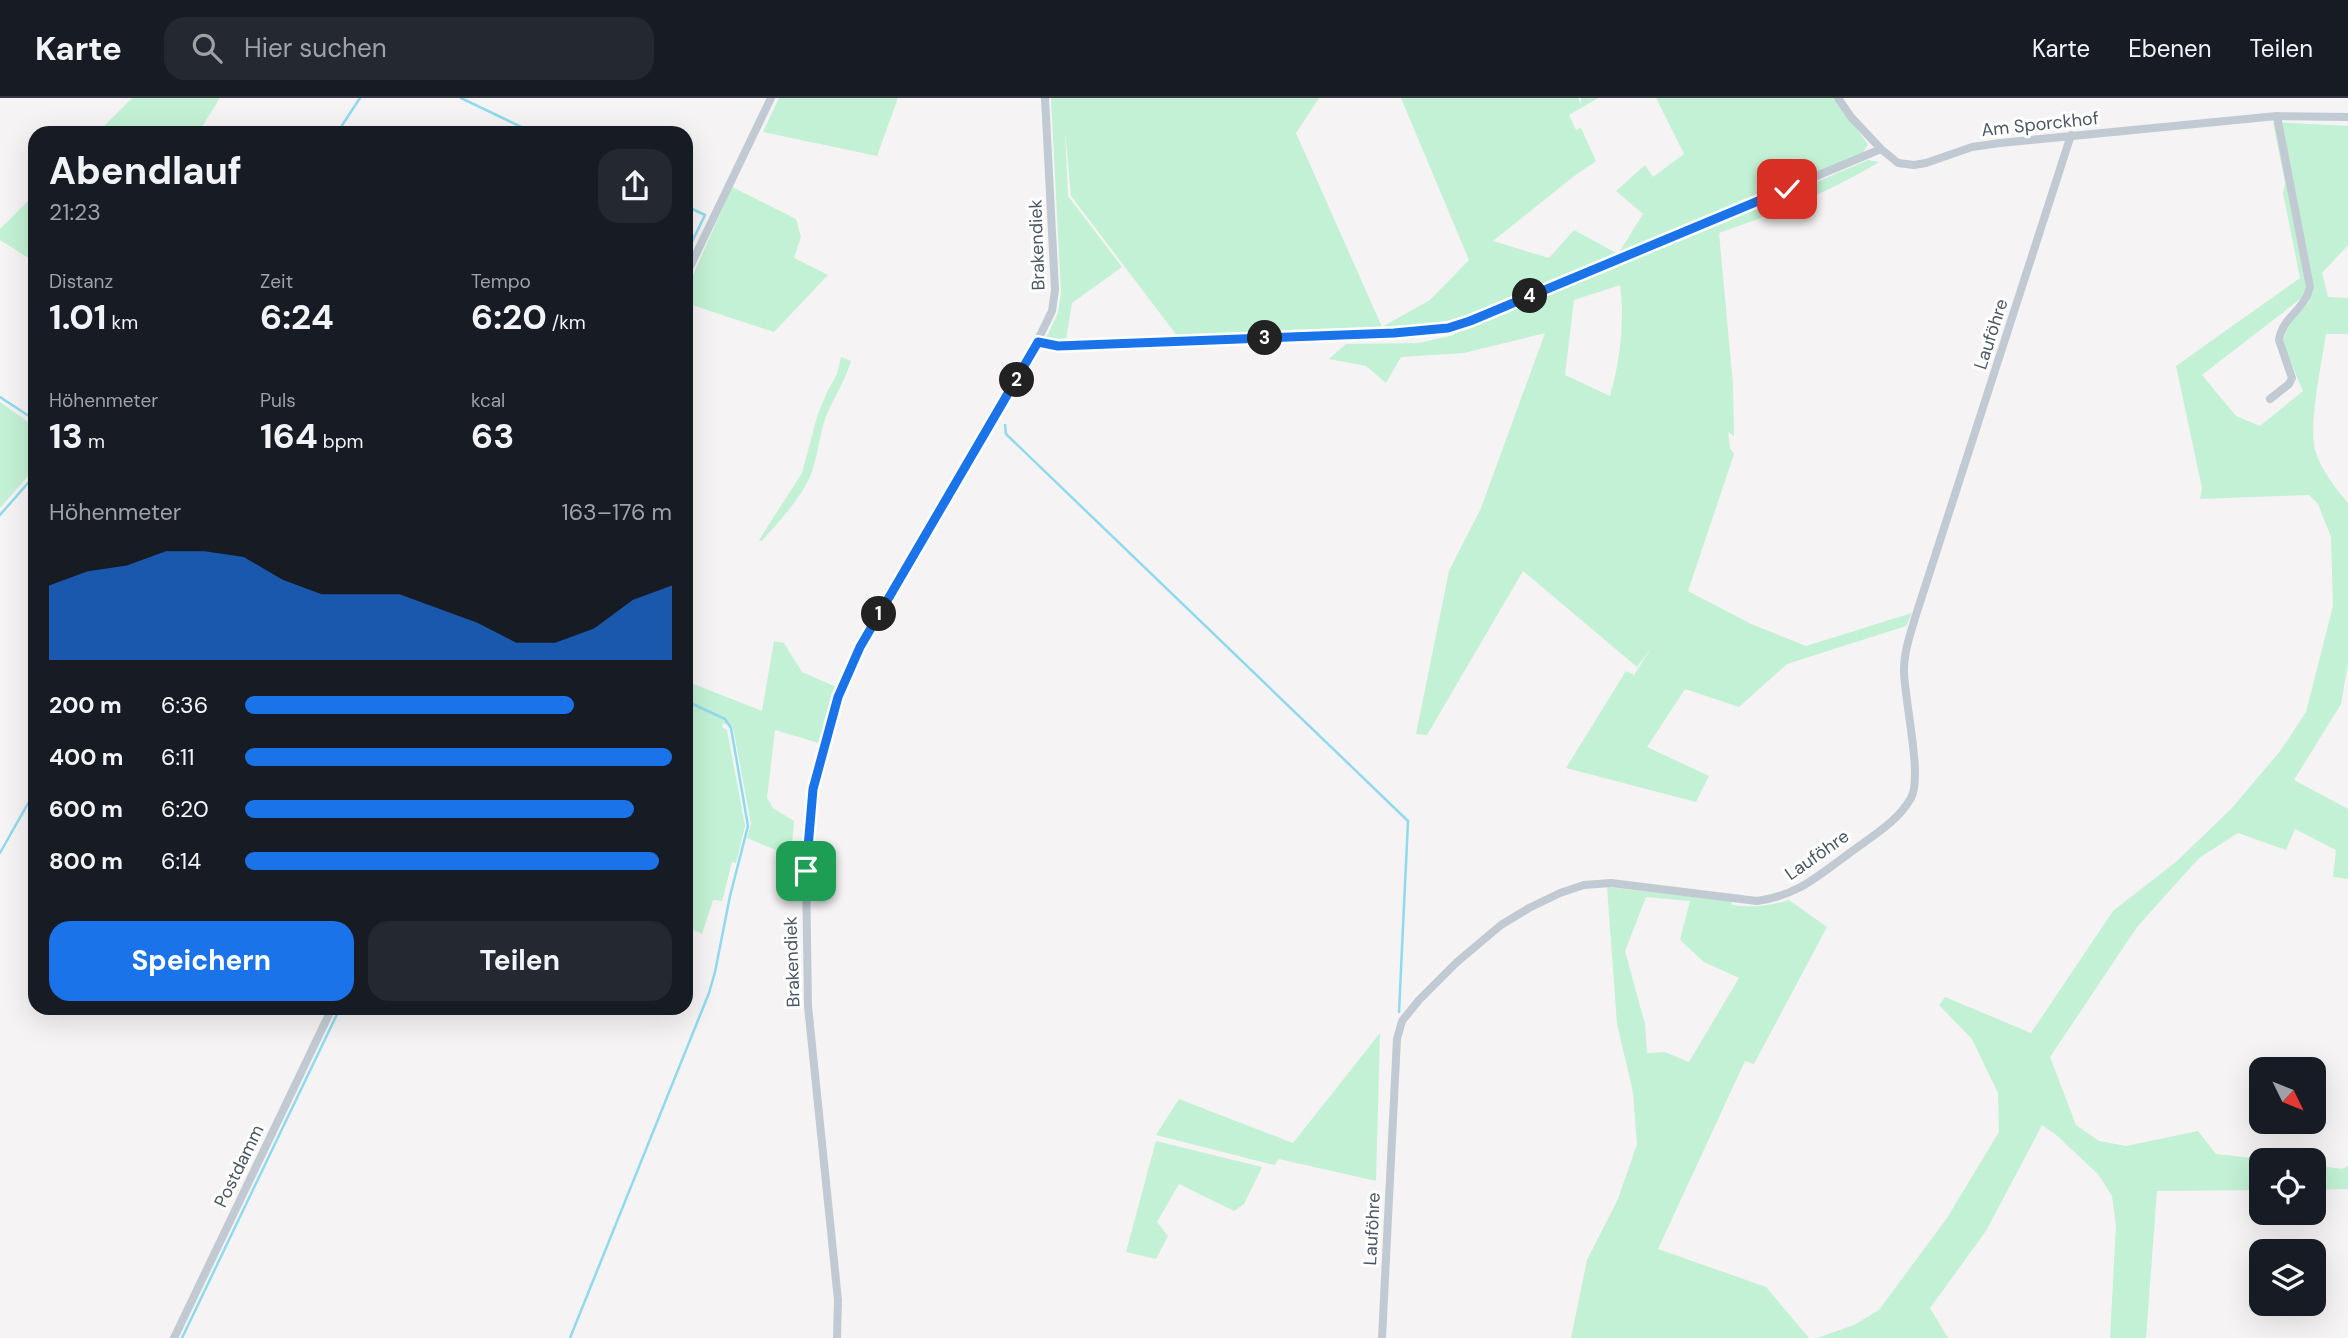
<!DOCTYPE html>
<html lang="de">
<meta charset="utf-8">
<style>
:root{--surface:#171b24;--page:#242831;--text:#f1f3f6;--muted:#9ea1a6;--line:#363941;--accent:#1a73e8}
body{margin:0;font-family:"DM Sans",sans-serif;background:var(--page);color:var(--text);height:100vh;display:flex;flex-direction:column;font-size:26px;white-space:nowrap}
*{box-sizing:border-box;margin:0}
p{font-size:23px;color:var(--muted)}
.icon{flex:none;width:38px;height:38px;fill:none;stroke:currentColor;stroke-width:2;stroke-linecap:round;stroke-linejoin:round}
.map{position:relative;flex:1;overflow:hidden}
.side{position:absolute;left:28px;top:28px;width:665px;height:889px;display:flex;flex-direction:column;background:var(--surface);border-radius:21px;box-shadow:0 7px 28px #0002}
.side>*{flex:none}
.needle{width:46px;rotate:133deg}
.buttons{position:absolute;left:2249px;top:959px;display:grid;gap:14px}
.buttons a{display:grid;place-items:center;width:77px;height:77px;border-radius:14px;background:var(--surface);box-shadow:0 7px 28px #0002;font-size:35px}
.pin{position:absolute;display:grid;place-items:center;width:60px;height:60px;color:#fff;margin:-30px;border-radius:14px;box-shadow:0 4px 10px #0006}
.km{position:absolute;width:35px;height:35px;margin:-18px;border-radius:50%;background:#222;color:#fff;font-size:19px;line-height:35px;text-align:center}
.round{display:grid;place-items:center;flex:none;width:74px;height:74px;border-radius:21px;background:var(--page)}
.overview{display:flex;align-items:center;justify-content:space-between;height:119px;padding:0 21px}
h1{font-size:38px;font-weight:700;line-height:52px}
.figures{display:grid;grid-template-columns:repeat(3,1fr);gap:10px;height:119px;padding:7px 21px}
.figures div{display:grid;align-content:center}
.figures b{font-size:35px;font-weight:700}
.figures small{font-size:19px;font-weight:400}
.figures p{font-size:19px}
.chart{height:196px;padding:14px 21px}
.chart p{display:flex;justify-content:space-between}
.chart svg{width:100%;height:126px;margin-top:7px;fill:var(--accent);opacity:.7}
.primary-button{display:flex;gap:14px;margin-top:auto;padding:14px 21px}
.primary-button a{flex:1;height:80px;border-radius:21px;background:var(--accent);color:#fff;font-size:28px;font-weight:700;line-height:80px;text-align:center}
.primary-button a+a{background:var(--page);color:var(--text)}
ul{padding:0 21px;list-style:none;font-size:23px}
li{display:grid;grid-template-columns:112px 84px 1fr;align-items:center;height:52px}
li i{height:18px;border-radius:9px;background:var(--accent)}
header{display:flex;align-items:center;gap:42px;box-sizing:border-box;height:98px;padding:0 35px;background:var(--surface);border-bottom:2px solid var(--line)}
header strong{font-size:33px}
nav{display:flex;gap:38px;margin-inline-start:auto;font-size:24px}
.search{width:490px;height:63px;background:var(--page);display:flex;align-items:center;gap:18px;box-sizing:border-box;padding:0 24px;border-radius:21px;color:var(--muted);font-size:26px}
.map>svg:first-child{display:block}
.green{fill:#c3f1d5;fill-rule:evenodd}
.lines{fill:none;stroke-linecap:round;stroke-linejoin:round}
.stream{stroke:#90daee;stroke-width:2.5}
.minor{stroke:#c1cad2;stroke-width:8}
.route-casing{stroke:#fff;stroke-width:14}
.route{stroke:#1a73e8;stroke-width:9}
.labels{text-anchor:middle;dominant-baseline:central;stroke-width:6;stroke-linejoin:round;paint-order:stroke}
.street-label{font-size:18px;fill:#4a5661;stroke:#fff}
</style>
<header>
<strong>Karte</strong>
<div class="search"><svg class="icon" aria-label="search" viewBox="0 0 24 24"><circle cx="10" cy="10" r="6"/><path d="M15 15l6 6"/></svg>Hier suchen</div>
<nav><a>Karte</a><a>Ebenen</a><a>Teilen</a></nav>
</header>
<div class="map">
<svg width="2348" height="1240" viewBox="0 0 2348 1240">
<rect width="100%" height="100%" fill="#f5f3f3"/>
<path class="green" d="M132,0H220L198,35H97Z
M779,0H898L877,58L763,34Z
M1051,0H1319L1296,35L1382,229L1430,202L1469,162L1401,0H1578L1581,6V0H1598L1569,17L1576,32L1581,30L1596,63L1573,79L1493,143L1549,160L1574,132L1618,156L1643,116L1616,93L1645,67L1653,79L1684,56L1656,0H1833L1868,46L1863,55L1785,88L1772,103L1868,62L1879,64C1829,95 1774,115 1719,135L1733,287L1734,338L1728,334L1730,350L1734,356L1688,493L1751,526L1806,548L1912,515L1906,528L1787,566L1739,609L1685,591L1647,649L1709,678L1696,704L1566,670L1626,573L1634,577L1652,549L1637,569L1523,473L1427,637L1416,636L1449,473L1481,410L1545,235L1464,255L1401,259L1386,285L1366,268L1329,261L1346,246L1419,245L1454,237L1449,225L1393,232L1381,229L1178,239L1071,98L1065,32L1068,98L1122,169L1072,205L1066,241L1046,240L1058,215L1061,195ZM1620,187C1625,222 1620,264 1610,298L1565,277L1574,202Z
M2273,24L2348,28V147L2322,175L2328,199L2348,200V236H2326C2322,263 2307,333 2316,355C2322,373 2336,391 2348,405V565L2341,606L2294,682L2348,711V781L2333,779L2336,752L2295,731L2286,752L2238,735L2199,760L2137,829L2050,959L2076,1027L2099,1043L2126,1048L2198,1033L2216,1056L2271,1062H2261V1092L2157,1093L2146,1240H2110L2116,1128L2112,1098L2098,1076L2055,1036L2042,1027L1986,1133L1930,1210L1948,1240H1817L1854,1227L1879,1212L1947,1120L1999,1034L1998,995L1972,941L1939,907L1945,899L2031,935L2113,813L2177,763L2232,710L2281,652L2306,614L2333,508L2331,439L2318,406L2309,397L2200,401L2202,390L2176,268L2300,180L2283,95L2285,85ZM2308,197L2309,204L2286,230L2283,246L2303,293L2260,328L2236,318L2202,277L2304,198Z
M732,89L796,121L801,139L794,160L828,177L774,234L686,205V193Z
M35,96V164L0,142V131Z
M841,259L851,263C845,283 834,299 826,318C819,337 818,358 811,376C801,401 779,423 762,443L759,442L802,375L817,319L827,294L837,276Z
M0,304L35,329V370L0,410Z
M774,543L784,545L802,574L834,588H838L822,646L775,632L767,700L773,710L794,723L791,758L747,740L751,726L733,629L723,625L722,629L727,632L745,728L736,765L732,764L722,803L713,802L702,836L686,828V583L762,613Z
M1607,789L1731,803L1732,807C1751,810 1771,808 1789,802L1827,829L1754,966L1745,963L1658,1151L1766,1189L1809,1240H1571L1587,1162L1618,1101L1637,1046L1633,994L1617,926ZM1646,799L1690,803L1680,842L1704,864L1739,880L1689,964L1665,954L1647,955L1645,926L1625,853Z
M1380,935L1376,1083L1279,1061L1274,1067L1156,1037L1179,1001L1293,1045Z
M1156,1043L1262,1069L1244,1106L1234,1113L1179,1086L1157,1124L1168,1138L1156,1161L1126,1154Z
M2314,1067L2342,1071L2348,1068V1091L2314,1092Z"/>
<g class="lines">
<path class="stream" d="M461,0L534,35
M337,35L360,0
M686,108L705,117L686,156
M0,299L35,322
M1005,327L1006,336L1408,723L1399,914
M0,417L35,377
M0,755L35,693
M182,1240L340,910
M570,1240L709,895L715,874L730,798L748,728L731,630L725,621L686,603"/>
<path class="minor" d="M1838,0L1851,19L1881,51L1898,65L1914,67L1926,65L1972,49L2000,45L2277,18L2348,19
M686,177L771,0
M1038,244L1058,248L1394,235L1448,230L1470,223L1881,51
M2270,301L2289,286L2292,280L2279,242C2282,219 2305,212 2310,189L2277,18
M174,1240L332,910
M837,1240L838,1202L808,908L806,773L813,691L838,599L861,549L1029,260L1052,213L1055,192L1045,0
M1382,1240L1397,941L1402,923L1419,902L1457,864L1501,827L1529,810L1560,795L1584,787L1611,785L1757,803C1798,797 1815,780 1847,757C1869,740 1897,725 1911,700C1923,679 1904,601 1904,572C1904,554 1910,537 1915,520L2071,37"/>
</g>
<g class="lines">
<g class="route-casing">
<path id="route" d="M806,773L813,691L838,599L860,549L1038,244L1058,248L1394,235L1448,230L1470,223L1787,91"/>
</g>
<use href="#route" class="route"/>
</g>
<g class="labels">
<g class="street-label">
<text transform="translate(2040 26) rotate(-6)">Am Sporckhof</text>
<text transform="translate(1037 147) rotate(-92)">Brakendiek</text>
<text transform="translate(1991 236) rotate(-72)">Lauföhre</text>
<text transform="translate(1817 757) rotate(-35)">Lauföhre</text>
<text transform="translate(792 864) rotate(-92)">Brakendiek</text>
<text transform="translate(239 1068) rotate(-64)">Postdamm</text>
<text transform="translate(1372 1131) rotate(-87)">Lauföhre</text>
</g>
</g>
</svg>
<div class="buttons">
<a><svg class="needle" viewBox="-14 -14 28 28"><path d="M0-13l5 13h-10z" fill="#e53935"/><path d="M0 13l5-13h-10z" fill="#9ea1a6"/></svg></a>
<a><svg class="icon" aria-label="locate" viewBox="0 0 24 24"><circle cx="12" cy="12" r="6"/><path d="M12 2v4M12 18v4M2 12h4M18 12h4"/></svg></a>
<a><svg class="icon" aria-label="layers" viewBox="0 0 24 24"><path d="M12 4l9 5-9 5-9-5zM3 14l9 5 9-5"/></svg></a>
</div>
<div class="pin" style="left:806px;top:773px;background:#1e9e55"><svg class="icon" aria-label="arrive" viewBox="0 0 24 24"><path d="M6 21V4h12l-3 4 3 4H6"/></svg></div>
<div class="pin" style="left:1787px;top:91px;background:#d93025"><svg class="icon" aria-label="check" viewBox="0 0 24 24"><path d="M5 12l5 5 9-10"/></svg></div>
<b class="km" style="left:879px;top:516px">1</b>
<b class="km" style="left:1017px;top:282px">2</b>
<b class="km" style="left:1265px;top:240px">3</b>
<b class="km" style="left:1530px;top:198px">4</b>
<section class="side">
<div class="overview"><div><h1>Abendlauf</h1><p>21:23</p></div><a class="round"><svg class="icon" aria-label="share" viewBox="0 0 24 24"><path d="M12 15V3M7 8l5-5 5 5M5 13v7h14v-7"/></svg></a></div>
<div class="figures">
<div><p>Distanz</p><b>1.01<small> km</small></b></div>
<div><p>Zeit</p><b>6:24</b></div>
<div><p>Tempo</p><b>6:20<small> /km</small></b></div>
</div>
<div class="figures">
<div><p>Höhenmeter</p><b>13<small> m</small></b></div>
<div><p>Puls</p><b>164<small> bpm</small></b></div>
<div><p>kcal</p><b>63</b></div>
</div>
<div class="chart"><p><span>Höhenmeter</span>163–176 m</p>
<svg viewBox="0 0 160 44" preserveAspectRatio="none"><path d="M0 44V18L10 13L20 11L30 6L40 6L50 8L60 16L70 21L80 21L90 21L100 26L110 31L120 38L130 38L140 33L150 23L160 18V44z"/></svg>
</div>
<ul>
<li><b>200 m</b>6:36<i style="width:77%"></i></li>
<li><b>400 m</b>6:11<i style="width:100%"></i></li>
<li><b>600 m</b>6:20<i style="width:91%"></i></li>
<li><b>800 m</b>6:14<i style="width:97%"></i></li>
</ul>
<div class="primary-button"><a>Speichern</a><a>Teilen</a></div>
</section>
</div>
